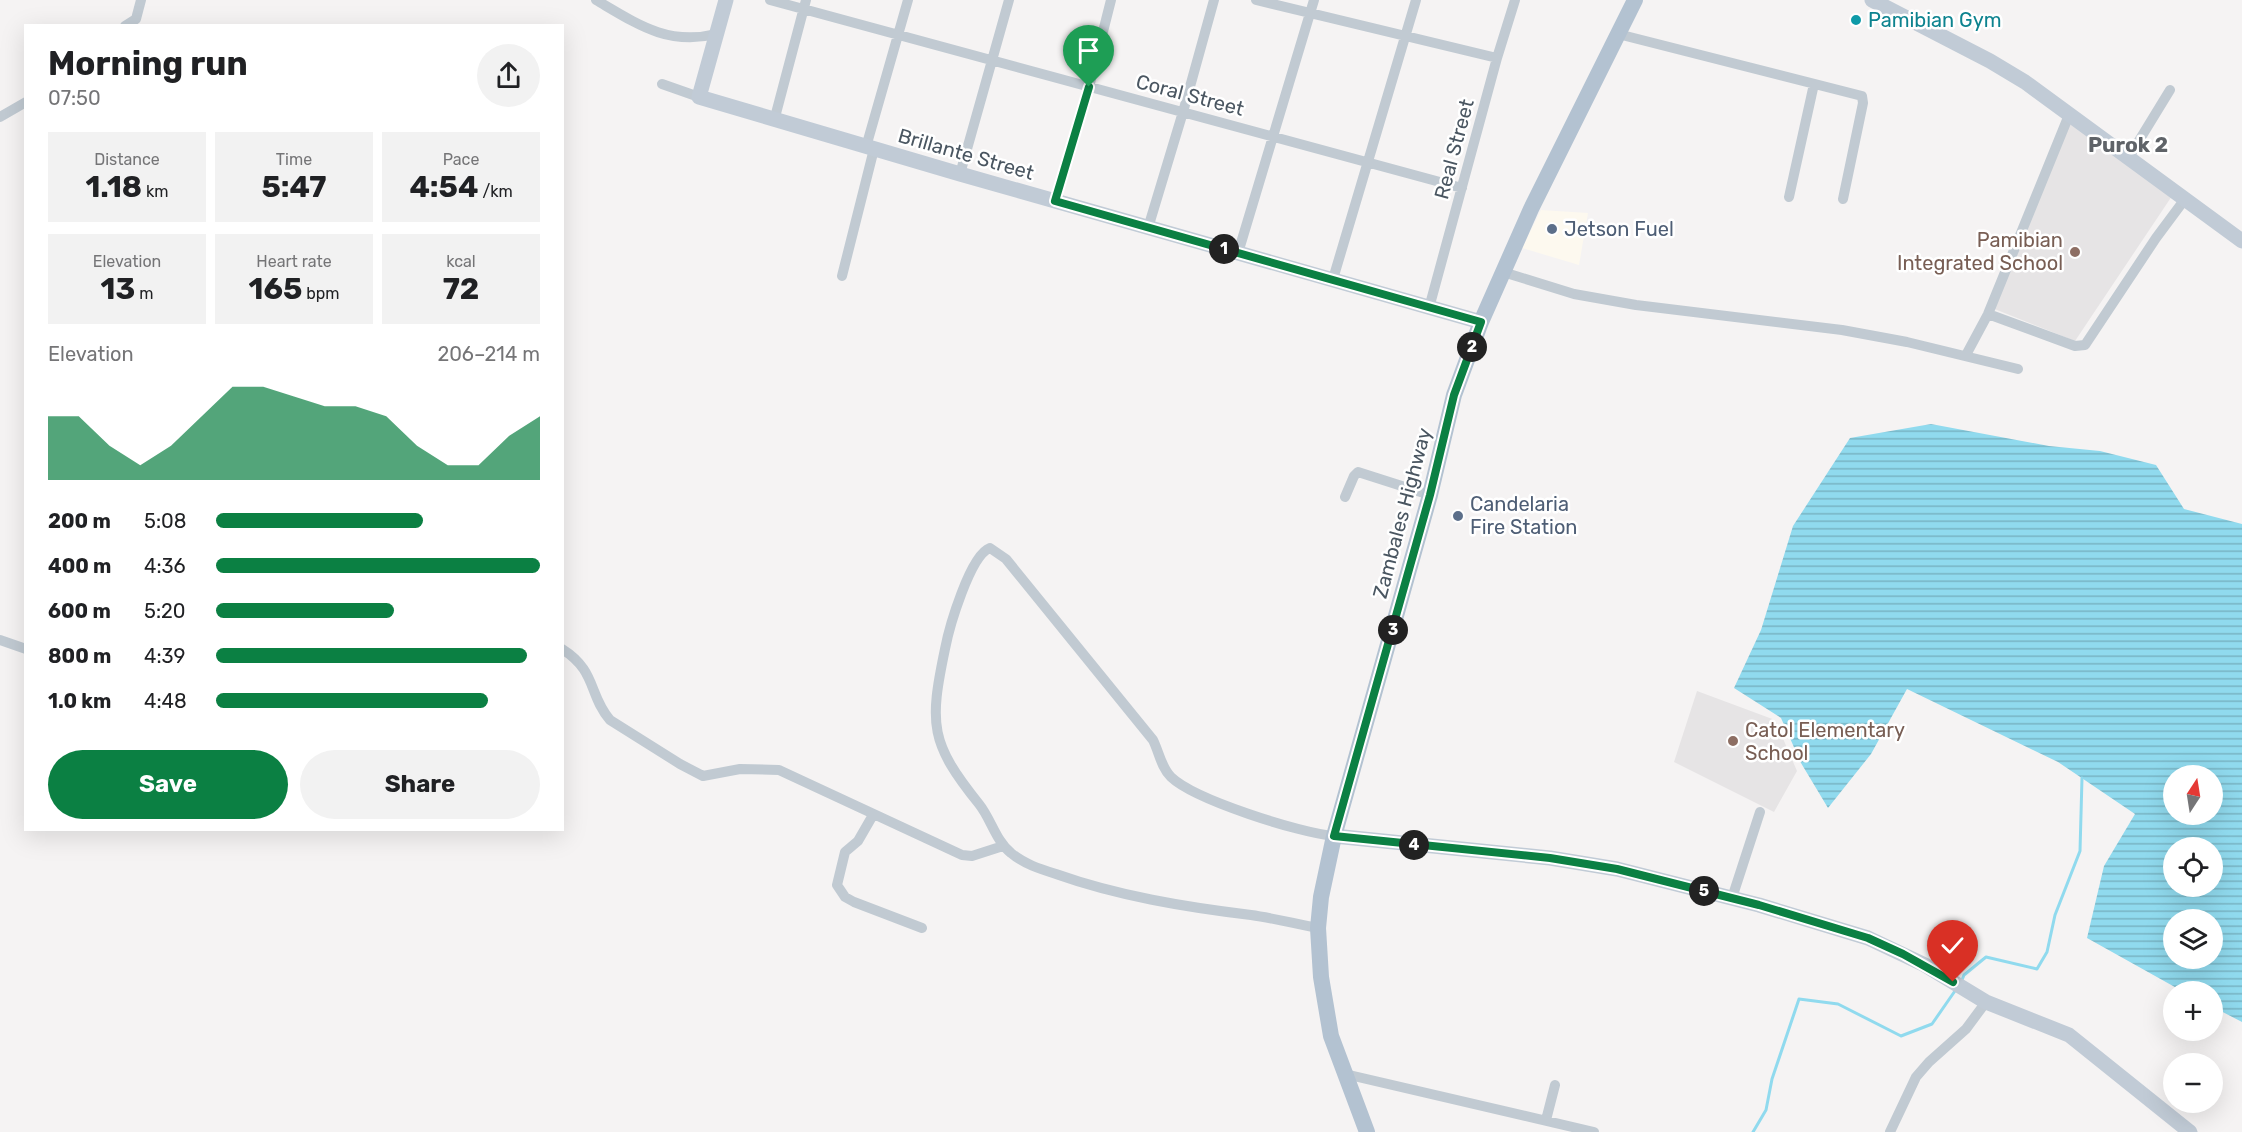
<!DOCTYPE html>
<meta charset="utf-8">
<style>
:root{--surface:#fff;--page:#f2f2f2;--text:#202124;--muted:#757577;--accent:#0b8043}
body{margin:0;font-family:Rubik,sans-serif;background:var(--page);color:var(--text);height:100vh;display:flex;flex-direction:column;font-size:22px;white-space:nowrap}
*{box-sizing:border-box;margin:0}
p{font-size:20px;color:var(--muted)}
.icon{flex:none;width:33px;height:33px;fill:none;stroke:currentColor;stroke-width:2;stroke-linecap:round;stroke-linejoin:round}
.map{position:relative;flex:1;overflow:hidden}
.details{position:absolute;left:24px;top:24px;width:540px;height:807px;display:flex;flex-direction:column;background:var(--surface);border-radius:0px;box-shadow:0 6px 24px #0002}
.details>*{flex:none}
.needle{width:39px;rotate:12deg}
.controls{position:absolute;left:2163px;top:765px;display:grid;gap:12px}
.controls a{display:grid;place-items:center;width:60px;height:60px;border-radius:50%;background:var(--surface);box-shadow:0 6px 24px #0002;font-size:30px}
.pin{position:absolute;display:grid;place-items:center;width:51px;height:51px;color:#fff;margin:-62px -26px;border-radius:50% 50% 50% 0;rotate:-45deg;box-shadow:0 0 6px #0007}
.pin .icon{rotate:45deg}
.km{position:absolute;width:30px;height:30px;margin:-15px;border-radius:50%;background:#222;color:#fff;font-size:16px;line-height:30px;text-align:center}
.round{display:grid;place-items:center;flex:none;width:63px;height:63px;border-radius:32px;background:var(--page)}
.summary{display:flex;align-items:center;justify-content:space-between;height:102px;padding:0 24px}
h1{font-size:33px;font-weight:700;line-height:45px}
.figures{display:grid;grid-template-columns:repeat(3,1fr);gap:9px;height:102px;padding:6px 24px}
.figures div{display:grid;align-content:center;border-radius:0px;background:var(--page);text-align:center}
.figures b{font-size:30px;font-weight:700}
.figures small{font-size:16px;font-weight:400}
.figures p{font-size:16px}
.chart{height:168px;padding:12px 24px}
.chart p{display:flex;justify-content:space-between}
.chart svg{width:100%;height:108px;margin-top:6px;fill:var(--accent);opacity:.7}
.button{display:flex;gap:12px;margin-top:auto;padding:12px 24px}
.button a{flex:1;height:69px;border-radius:36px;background:var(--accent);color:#fff;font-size:24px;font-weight:700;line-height:69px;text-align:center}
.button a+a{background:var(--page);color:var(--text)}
ul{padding:0 24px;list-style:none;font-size:20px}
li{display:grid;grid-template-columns:96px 72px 1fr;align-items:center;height:45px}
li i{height:15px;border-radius:8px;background:var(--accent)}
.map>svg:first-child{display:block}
.commercial{fill:#fdf9ef}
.education{fill:#e6e4e5}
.water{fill:url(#water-rules);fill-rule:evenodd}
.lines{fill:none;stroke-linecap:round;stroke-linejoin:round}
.stream{stroke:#90daee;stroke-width:3}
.street{stroke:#c1cad2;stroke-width:10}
.secondary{stroke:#c1cbd6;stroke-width:15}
.primary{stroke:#b3c2d1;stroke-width:16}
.route-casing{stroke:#fff;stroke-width:12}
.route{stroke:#0b8043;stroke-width:8}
.culture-dot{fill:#0f9aa8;stroke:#fff;stroke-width:2}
.service-dot{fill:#5c6f8a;stroke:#fff;stroke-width:2}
.education-dot{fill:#8d6e63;stroke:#fff;stroke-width:2}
.labels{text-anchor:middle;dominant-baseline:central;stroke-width:5;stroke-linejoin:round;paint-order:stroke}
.culture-label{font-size:20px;fill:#0d838f;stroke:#fff;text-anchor:start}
.street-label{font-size:20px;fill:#4a5661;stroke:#fff}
.service-label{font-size:20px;fill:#4e5e75;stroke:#fff;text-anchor:start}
.education-label{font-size:20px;fill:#785e54;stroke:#fff;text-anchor:end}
.neighbourhood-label{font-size:21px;font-weight:bold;fill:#5f6368;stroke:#fff}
</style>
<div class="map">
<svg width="2242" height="1132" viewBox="0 0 2242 1132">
<defs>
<pattern id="water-rules" width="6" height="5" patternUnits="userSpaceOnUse" patternTransform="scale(1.5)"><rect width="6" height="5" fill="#90daee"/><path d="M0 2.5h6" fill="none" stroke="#78b4c4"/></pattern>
</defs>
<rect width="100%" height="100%" fill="#f5f3f3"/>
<path class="commercial" d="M1541,210L1588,213L1579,265L1522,248Z"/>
<path class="education" d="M2071,120L2172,196L2075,341L1992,308Z
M1697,691L1775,720L1797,771L1774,812L1674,762Z"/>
<path class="water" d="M1931,424L2049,446L2100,451L2156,465L2184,509L2242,524V1022L2213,1007L2212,992L2182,991L2087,938L2104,866L2135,814L2058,762L1907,689L1871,754L1828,808L1801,763L1781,718L1734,688L1761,630L1793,526L1850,438ZM2174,776H2212V814H2174ZM2174,848H2212V886H2174ZM2174,920H2212V958H2174Z"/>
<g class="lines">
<path class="stream" d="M1962,980L1964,975L1986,957L2037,969L2047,952L2055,915L2080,851L2082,778
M1753,1132L1766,1110L1772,1079L1799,999L1838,1004L1901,1036L1932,1024L1957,988"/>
<path class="street" d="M596,0C637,24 668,46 716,34
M770,0L1462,188
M1256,0L1497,58
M125,26L136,19L141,0
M1618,34L1862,96L1863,103L1843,199
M662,84L699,97
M0,117L26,102
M774,121L806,0
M866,147L908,0
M2129,157L2170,90
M960,174L1009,0
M1789,197L1814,84
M1055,201L1089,87L1111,0
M1148,228L1183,112L1214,0
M1238,253L1314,0
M1503,272L1574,294L1636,305L1842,330L1907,342L2018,369
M842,276L874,149
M1333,279L1416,0
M1429,308L1497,58L1515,0
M1988,314L2075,346L2085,345L2156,238L2185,199
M1966,355L1988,314L2069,115
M1345,497L1354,476L1358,472L1430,495
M0,640L26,649
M562,649C597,671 588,694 610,720L680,764L703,776L740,769L779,770L962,855L972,856L1003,846
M873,815L858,841L845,852L837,885L845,897L854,902L922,928
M1732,898L1760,812
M1318,928C1296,924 1273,918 1251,915C1185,907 1118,896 1056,874C1040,869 1024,864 1011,853C996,841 991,819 979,804C930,743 929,725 945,649C949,628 970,555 990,548L1006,559L1153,740C1159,752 1161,767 1171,777C1195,800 1300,833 1334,836
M1345,1074L1594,1132
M1546,1120L1555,1085
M1890,1132L1916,1077L1929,1062L1966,1029L1986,1002"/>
<path class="secondary" d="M726,0L699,97L960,174L1481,322
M1872,0L1990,61L2025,82L2242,241
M1334,836L1550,858L1617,869L1759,905L1868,938L1925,965L1986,1002L2069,1035L2190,1132"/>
<path class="primary" d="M1367,1132L1331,1036L1321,977L1318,928L1321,897L1334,836L1430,495L1454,395L1481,322L1531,209L1635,0"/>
</g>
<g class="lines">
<g class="route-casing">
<path id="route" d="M1089,87L1055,201L1481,322L1454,395L1430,495L1334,836L1550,858L1617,869L1759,905L1868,938L1903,954L1953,982"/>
</g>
<use href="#route" class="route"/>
</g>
<circle class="culture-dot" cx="1856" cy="20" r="6"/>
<g class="service-dot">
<circle cx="1552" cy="229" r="6"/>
<circle cx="1458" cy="516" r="6"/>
</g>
<g class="education-dot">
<circle cx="2075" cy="252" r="6"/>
<circle cx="1733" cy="741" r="6"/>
</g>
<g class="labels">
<g class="culture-label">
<text x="1868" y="20">Pamibian Gym</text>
</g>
<g class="street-label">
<text transform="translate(1190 95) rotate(15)">Coral Street</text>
<text transform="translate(1454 149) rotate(-75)">Real Street</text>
<text transform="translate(966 154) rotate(16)">Brillante Street</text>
<text transform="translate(1402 513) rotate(-75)">Zambales Highway</text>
</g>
<g class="service-label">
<text x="1564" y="229">Jetson Fuel</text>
<text x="1470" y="504">Candelaria<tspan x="1470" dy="23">Fire Station</tspan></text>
</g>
<g class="education-label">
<text x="2063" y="240">Pamibian<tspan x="2063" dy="23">Integrated School</tspan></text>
<text x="1745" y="730" text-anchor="start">Catol Elementary<tspan x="1745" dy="23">School</tspan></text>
</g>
<g class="neighbourhood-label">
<text x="2128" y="144">Purok 2</text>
</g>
</g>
</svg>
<div class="controls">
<a><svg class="needle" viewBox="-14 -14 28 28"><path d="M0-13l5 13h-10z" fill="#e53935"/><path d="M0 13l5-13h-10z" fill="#757577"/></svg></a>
<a><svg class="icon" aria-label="locate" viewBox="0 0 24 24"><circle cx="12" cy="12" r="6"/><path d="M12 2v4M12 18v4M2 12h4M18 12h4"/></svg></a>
<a><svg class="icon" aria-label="layers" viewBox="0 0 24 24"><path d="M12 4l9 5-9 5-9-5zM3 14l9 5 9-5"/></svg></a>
<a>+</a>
<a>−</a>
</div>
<div class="pin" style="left:1089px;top:87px;background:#1e9e55"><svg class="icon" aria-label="arrive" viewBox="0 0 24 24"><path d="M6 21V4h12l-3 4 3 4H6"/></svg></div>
<div class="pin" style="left:1953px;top:982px;background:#d93025"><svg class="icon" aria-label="check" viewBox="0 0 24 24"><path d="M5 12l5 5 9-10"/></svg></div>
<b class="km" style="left:1224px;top:249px">1</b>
<b class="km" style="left:1472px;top:347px">2</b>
<b class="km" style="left:1393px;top:630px">3</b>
<b class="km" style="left:1414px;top:845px">4</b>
<b class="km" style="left:1704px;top:891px">5</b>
<section class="details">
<div class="summary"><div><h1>Morning run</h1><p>07:50</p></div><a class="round"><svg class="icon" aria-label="share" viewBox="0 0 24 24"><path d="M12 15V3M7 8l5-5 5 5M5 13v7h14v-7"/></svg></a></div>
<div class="figures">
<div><p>Distance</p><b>1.18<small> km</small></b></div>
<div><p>Time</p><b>5:47</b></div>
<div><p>Pace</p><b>4:54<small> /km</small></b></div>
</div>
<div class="figures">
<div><p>Elevation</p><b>13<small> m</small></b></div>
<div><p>Heart rate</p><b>165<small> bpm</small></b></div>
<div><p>kcal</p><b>72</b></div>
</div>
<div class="chart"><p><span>Elevation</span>206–214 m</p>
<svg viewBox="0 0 160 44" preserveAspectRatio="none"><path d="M0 44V18L10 18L20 30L30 38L40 30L50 18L60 6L70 6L80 10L90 14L100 14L110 18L120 30L130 38L140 38L150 26L160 18V44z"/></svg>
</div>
<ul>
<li><b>200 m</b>5:08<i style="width:64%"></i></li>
<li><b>400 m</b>4:36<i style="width:100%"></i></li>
<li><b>600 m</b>5:20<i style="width:55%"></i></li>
<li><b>800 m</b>4:39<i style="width:96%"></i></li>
<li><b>1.0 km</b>4:48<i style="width:84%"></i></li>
</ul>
<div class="button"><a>Save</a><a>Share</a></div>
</section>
</div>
